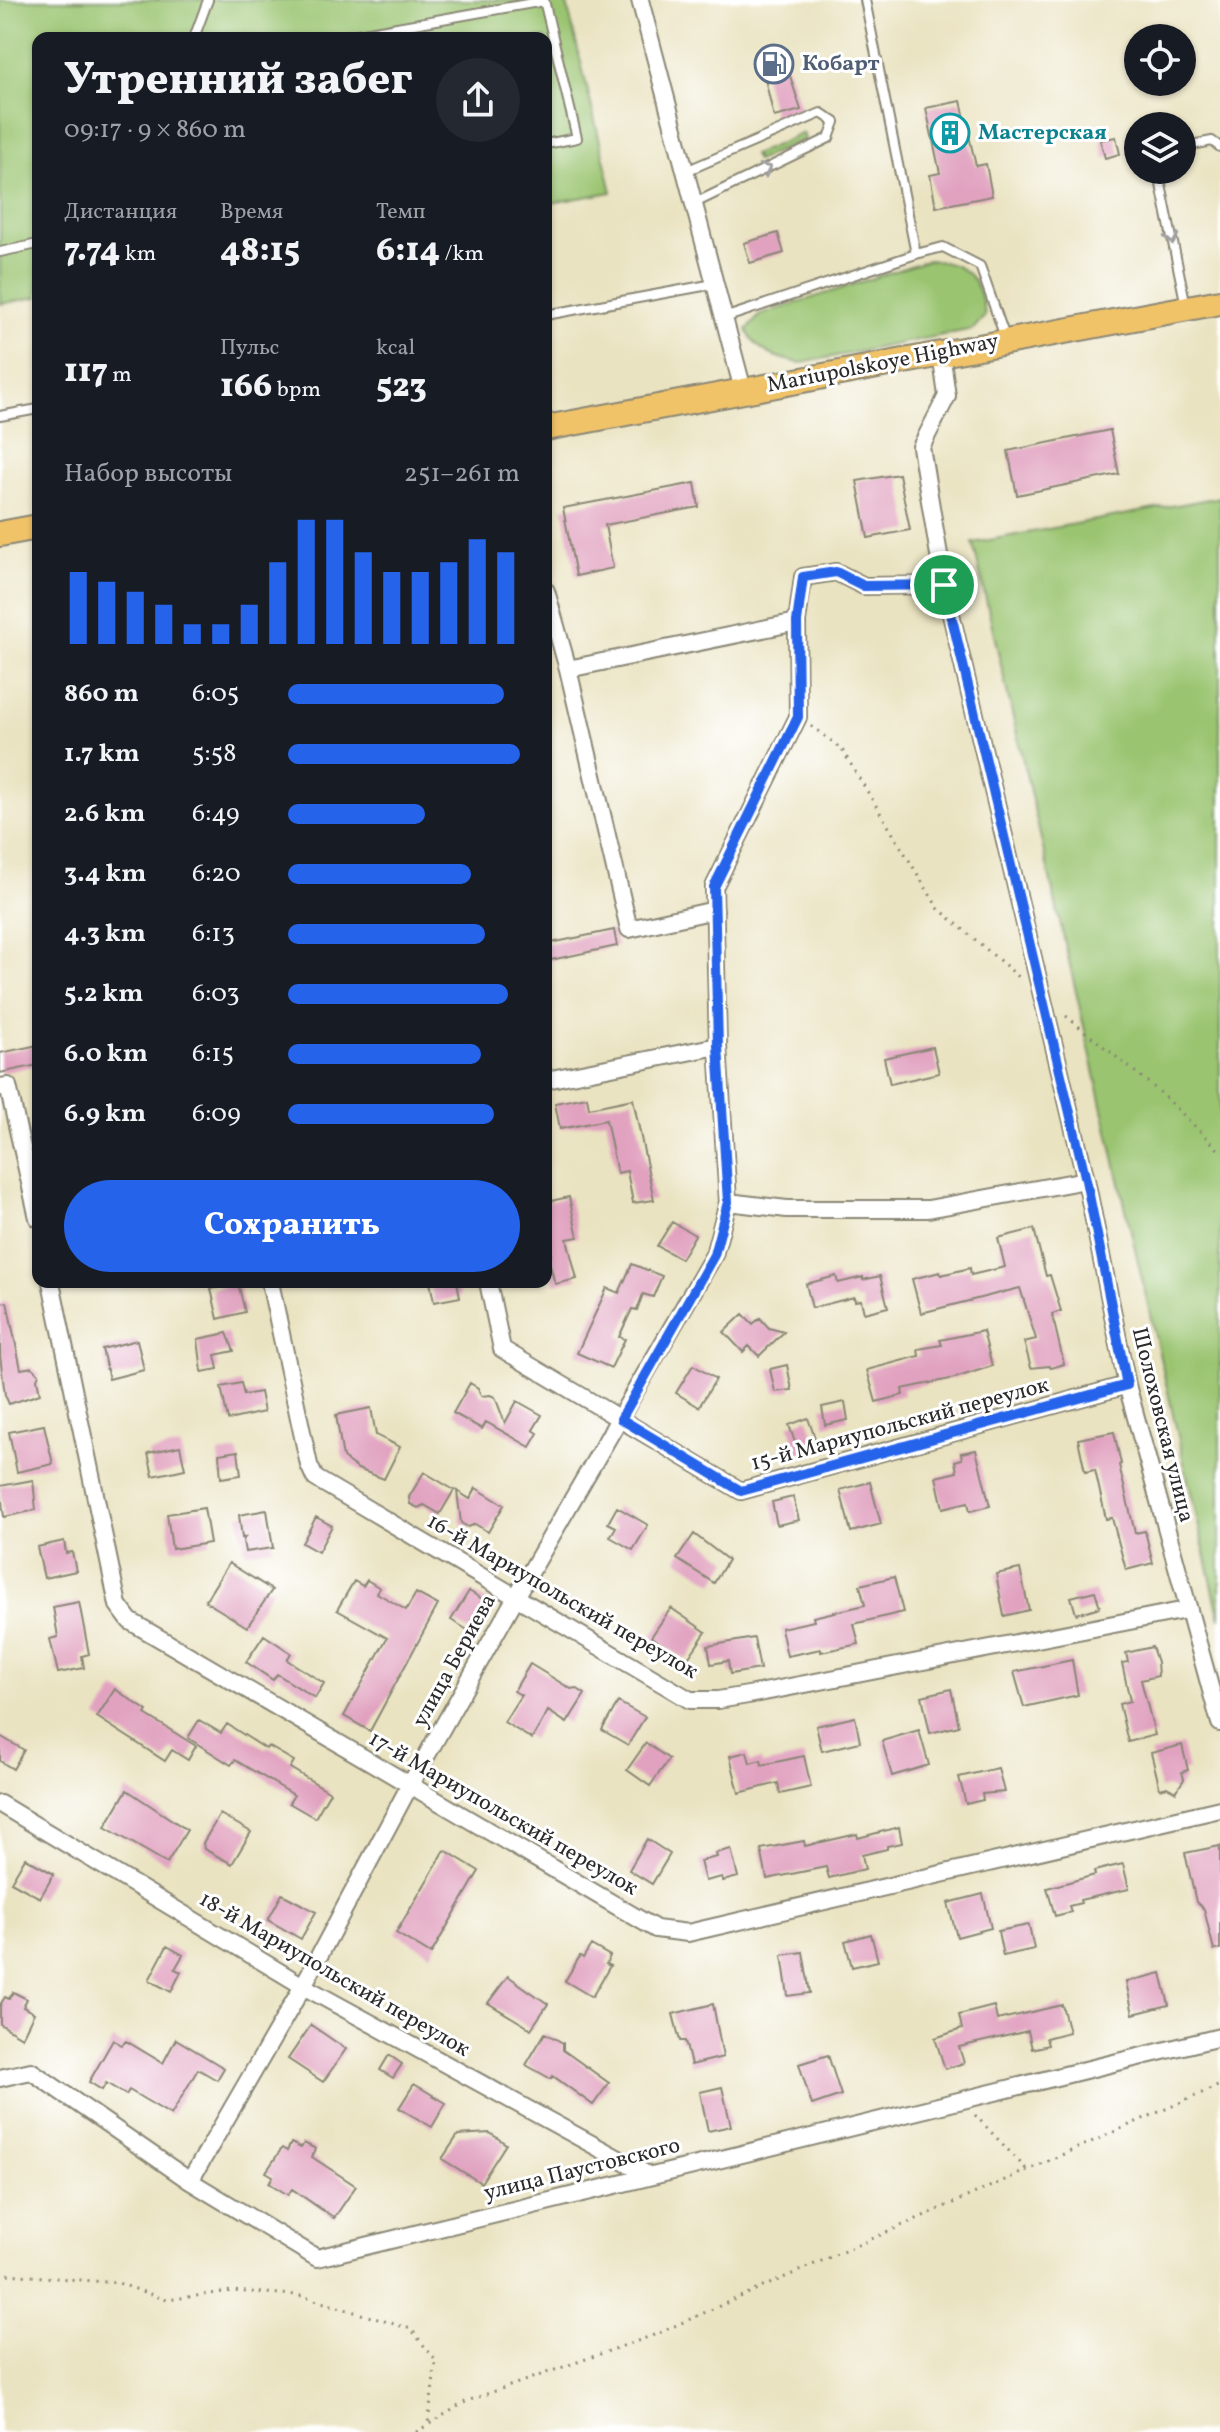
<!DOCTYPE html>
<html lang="ru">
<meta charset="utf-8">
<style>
:root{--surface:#171b24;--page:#242831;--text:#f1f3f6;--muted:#9ea1a6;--accent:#2563eb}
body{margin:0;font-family:Vollkorn,serif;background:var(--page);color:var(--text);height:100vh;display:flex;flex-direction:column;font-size:30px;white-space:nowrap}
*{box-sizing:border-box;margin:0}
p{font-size:26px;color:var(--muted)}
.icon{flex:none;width:44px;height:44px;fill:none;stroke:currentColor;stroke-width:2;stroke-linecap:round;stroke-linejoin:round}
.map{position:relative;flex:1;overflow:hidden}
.panel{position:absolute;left:32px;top:32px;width:520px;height:1256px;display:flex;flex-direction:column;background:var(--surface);border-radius:16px;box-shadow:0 2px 6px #0004}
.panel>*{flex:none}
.buttons{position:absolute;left:1124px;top:24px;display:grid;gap:16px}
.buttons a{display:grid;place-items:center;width:72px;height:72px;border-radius:50%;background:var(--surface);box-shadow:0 2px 6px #0004;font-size:40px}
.pin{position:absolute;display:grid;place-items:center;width:68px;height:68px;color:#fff;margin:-34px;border:4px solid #fff;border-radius:50%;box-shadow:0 2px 8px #0007}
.round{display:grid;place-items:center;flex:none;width:84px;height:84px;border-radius:42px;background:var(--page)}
.head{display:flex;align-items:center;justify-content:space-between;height:136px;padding:0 32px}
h1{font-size:44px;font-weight:800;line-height:60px}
.metrics{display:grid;grid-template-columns:repeat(3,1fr);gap:12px;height:136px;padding:8px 32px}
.metrics div{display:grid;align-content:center}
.metrics b{font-size:34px;font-weight:800}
.metrics small{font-size:22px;font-weight:400}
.metrics p{font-size:22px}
.chart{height:224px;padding:16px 32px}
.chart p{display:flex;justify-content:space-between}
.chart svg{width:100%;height:144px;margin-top:8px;stroke:var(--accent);stroke-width:6}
.button{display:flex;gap:16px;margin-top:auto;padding:16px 32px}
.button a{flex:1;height:92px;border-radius:48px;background:var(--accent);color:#fff;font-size:32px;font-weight:800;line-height:92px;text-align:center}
ul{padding:0 32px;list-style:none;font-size:26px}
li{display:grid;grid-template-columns:128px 96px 1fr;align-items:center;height:60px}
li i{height:20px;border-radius:10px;background:var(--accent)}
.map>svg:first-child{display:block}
.green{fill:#9ac470;stroke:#62784e;stroke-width:2}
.building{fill:#e1a2c0}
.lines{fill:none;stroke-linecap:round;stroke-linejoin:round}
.lane-casing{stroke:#8a8776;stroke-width:12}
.street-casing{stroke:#8a8776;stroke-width:20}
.primary-casing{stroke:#8a8776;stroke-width:28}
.path{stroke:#8a8776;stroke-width:3;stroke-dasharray:2 6;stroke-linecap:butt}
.lane{stroke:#fff;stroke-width:8}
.street{stroke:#fff;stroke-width:16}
.primary{stroke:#f1c369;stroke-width:24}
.oneway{stroke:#a0a0a0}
.route-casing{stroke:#fff;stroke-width:16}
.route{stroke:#2563eb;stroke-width:10}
.labels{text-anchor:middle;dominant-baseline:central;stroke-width:6;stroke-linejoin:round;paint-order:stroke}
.service-label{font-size:22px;font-weight:bold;fill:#4e5e75;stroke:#fff;text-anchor:start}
.culture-label{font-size:22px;font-weight:bold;fill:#0d838f;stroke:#fff;text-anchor:start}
.street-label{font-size:22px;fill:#2b2b2b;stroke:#fff}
</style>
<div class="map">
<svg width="1220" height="2432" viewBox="0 0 1220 2432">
<rect width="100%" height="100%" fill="#fff"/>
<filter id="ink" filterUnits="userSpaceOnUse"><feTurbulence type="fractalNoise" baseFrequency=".0125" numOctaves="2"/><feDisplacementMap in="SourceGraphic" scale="16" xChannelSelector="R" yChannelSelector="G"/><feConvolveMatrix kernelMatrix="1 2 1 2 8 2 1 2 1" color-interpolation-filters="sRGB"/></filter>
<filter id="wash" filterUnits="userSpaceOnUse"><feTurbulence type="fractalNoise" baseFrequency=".006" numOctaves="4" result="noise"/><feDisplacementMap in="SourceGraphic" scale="32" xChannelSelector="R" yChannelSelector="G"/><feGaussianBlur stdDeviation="1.8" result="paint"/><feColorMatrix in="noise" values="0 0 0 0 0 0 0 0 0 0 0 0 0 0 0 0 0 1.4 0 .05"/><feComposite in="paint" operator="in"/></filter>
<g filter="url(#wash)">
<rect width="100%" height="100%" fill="#eae3c1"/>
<path class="green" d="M0,0H566L612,192L546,204V38H38V297L0,304Z
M803,133L805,139L756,161L753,155Z
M928,260C967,263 980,278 985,316L973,329L801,363C779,359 756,353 747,330L760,315Z
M1220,497V1619L973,543Z"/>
<g id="blocks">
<path class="building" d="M782,51L801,110L774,117L760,58Z
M961,101L976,166L986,164L992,196L936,207L930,175L940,173L926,108Z
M1116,137L1120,154L1105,158L1100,140Z
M778,233L784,253L750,263L744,243Z
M1110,430L1119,474L1017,495L1008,451Z
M899,474L910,530L868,538L857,481Z
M695,483L699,507L605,525L613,568L576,576L563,508Z
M614,930L617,946L546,961V944Z
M38,1045V1065L0,1073V1053Z
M933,1047L939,1073L890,1084L884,1058Z
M587,1097L589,1108L633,1099L654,1200L633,1203L627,1171L617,1173L606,1120L560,1129L555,1103Z
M569,1197L578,1237L567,1239L577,1279L555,1284L548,1257L551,1256L546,1233V1202Z
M672,1222L695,1235L681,1259L657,1246Z
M1034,1229L1046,1276L1050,1275L1061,1311L1052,1314L1064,1364L1051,1368L1049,1366L1031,1368L1024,1342L1036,1339L1020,1288L921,1313L912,1279L940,1272L941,1275L970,1268L971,1275L1005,1267L998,1238Z
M632,1264L662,1276L653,1297L643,1294L637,1310L632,1309L619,1337L625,1339L611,1368L577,1353L607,1288L619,1293Z
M836,1276L838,1283L863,1277V1280L880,1276L888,1307L864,1313L861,1300L855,1301L854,1297L812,1308L806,1284Z
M430,1282H457L460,1297L434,1302Z
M238,1283L245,1312L218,1319L211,1289Z
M7,1302L21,1369L32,1367L39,1374L37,1379L40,1394L9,1404L5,1395L0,1356V1303Z
M743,1314L753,1324L760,1318L769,1328L784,1332L759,1356L749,1346L743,1352L724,1332Z
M983,1331L992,1366L955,1378L902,1389L903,1395L876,1402L867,1370L919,1356L918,1349L942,1345L940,1340Z
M227,1333L234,1351L215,1355L218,1369L202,1372L198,1339Z
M137,1340L144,1370L109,1379L102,1349Z
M693,1365L716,1379L699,1407L676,1393Z
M787,1365L792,1390L775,1392L770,1369Z
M241,1383L244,1395L260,1392L264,1412L228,1420L221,1387Z
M470,1383L478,1388L481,1396L490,1395L495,1397L505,1423L517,1401L542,1415L533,1430L538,1433L530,1447L486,1422L482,1429L453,1413Z
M845,1402L848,1420L825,1425L822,1407Z
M371,1408L376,1435L400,1447L384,1479L358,1469L343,1458L336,1415Z
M808,1418L818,1447L799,1454L789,1425Z
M44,1425L53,1464L17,1472L9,1432Z
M1114,1432L1121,1464L1119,1465L1135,1533L1145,1531L1153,1563L1126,1570L1112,1518L1106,1519L1095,1470L1085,1472L1078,1439Z
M180,1446L185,1469L153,1476L148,1453Z
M976,1450L990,1506L970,1511L968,1502L943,1508L936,1477L957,1472L955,1461L962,1459L961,1453Z
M238,1451L241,1475L221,1478L219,1454Z
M424,1472L454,1490L440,1514L424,1505L418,1508L410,1504L409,1497Z
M33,1480L36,1510L4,1517L0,1486Z
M870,1482L881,1524L851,1532L840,1490Z
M476,1488L504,1505L488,1532L475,1524L468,1527L461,1523L457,1491L470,1499Z
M793,1497L799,1520L777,1525L772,1502Z
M617,1507L648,1525L633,1550L610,1537L616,1527L608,1523Z
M204,1508L210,1543L172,1549L167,1514Z
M267,1510L273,1548L245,1552L243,1541L245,1537L242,1538L239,1515Z
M316,1517L332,1526L318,1552L302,1543Z
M694,1534L728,1560L714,1583L677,1559Z
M64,1541L66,1553L72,1552L76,1571L44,1578L37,1547Z
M229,1563L272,1590L247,1627L205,1601Z
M1020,1569L1029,1610L1004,1616L996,1574Z
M894,1577L903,1612L854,1624L859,1644L821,1652V1649L787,1656L781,1628L814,1621L813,1617L865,1605L860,1585Z
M367,1580L380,1588L377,1593L406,1610L416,1593L438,1605L370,1731L344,1716L387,1638L337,1610L354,1581L363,1586Z
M469,1591L489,1603L471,1632L451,1620Z
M1095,1591L1100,1607L1076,1614L1071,1597Z
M79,1602L89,1654L82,1656L84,1668L58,1673L50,1639L58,1637L53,1607Z
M671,1608L706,1632L687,1660L651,1637Z
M264,1635L291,1653L287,1660L324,1683L315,1698L277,1674L273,1680L246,1662Z
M754,1638L760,1669L730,1674L728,1661L711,1664L708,1646Z
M1152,1647L1157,1662L1158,1676L1141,1680L1155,1735L1128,1742L1119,1704L1130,1701L1122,1663L1128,1662L1126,1653Z
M1072,1660L1078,1695L1024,1707L1014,1672Z
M530,1664L571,1689L576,1688L585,1694L567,1723L548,1711L532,1739L504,1722L521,1695L514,1691Z
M115,1689L147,1711L145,1714L196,1746L188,1760L172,1750L165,1761L97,1717Z
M951,1689L959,1726L930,1733L922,1696Z
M618,1702L645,1717L628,1745L602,1730Z
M855,1717L860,1742L822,1751L816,1726Z
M199,1720L221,1733L227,1724L266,1749L268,1746L294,1761L290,1768L330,1792L315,1818L289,1803L294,1795L235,1760L231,1765L188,1738Z
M919,1730L929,1765L892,1776L882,1741Z
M0,1736L24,1750L13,1769L0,1761Z
M646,1743L669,1759L650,1786L627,1770Z
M1182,1745L1188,1770L1182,1772L1184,1779L1176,1792L1167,1787L1160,1789L1151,1753Z
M747,1752L750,1763L761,1760L762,1765L804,1756L811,1787L780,1794L778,1783L739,1793L730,1756Z
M998,1768L1004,1792L982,1794L983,1800L966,1804L959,1777Z
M127,1790L187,1830L167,1863L105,1827Z
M220,1814L251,1832L232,1864L204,1849L203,1843Z
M899,1827L902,1843L887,1846V1849L862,1855L865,1869L829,1878L826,1867L767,1879L761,1849L804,1841L805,1846L857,1834L858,1838Z
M647,1839L670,1854L652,1884L629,1870Z
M1220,1846V1949L1214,1950L1204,1909L1196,1902L1185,1853Z
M731,1849L738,1877L723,1881L722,1877L705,1881L700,1861L717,1857L716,1853Z
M445,1850L479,1871L431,1954L396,1933Z
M25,1858L54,1874L40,1898L11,1882Z
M1123,1864L1129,1889L1080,1900L1081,1903L1069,1906L1071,1912L1055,1916L1047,1888L1095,1875L1094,1871Z
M282,1894L316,1912L301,1939L268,1920Z
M983,1894L991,1928L957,1937L948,1903Z
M1029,1925L1034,1949L1003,1956L998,1931Z
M871,1934L878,1961L852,1967L845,1941Z
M591,1945L610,1956L606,1964L610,1966L592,1997L565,1981L580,1956L583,1958Z
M167,1946L183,1955L175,1969L181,1972L171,1992L149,1980Z
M803,1952L810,1993L788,1996L782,1955Z
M1161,1973L1169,2005L1133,2014L1126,1982Z
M508,1976L548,2004L531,2029L488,2003Z
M13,1992L27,1999L23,2007L34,2013L22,2037L0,2024V2005L5,1997L9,1999Z
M713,2004L723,2057L691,2065L685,2041H680L673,2014Z
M1062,2005L1069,2032L1046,2038L1048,2045L1032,2049L1028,2031L959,2047L964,2063L945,2069L935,2038L962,2029L959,2015L994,2006L997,2020Z
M311,2025L346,2049L323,2082L288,2059Z
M545,2033L563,2043V2050L609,2083L593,2105L553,2076L551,2079L526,2065Z
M176,2039L224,2068L217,2080L198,2069L171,2115L129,2090L126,2095L106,2083L102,2090L89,2082L113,2040L122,2045L126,2041L163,2063Z
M389,2055L402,2064L393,2078L380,2070Z
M828,2055L841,2095L812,2105L799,2064Z
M414,2084L446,2103L432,2127L399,2108Z
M722,2087L731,2126L708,2131L700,2092Z
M490,2133L506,2144L481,2183L442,2159L458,2135Z
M291,2143L301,2148L304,2143L316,2149L312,2157L356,2186L334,2218L292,2189L288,2195L269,2183L273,2176L266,2172L282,2148L287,2151Z"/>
</g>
</g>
<g filter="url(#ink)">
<use href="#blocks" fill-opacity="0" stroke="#8a8776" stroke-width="2"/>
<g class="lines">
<g class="lane-casing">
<path id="lane" d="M544,0L577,138L546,144
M865,0L916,254
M194,38L208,0
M335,38L544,1
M1182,147L1212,141L1220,147
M1158,170L1186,306
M686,171L821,113L835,122L829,138L695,203
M0,252L38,244
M546,315L714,284
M724,318L916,254L943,247L980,266L1006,340
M0,416L38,409"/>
</g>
<g class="street-casing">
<path id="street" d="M640,0L743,390
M941,353L947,396L921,447L944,585L1086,1180L1127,1385L1220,1723
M546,591L568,669L629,929L715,910
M568,669L797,622
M546,1080L718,1046
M0,1087L8,1086L33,1196L38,1194
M33,1196L38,1218
M728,1202L787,1209H928L1086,1180
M51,1282L118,1605L130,1621L656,1929L688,1933L1220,1809
M270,1282L309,1465L315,1478L690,1700H718L754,1694L1186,1610
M488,1282L502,1349L741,1491L1127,1385
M0,1804L303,1986L650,2176
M0,2078L31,2071L190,2181L317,2258L1220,2037
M190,2181L303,1986L410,1785L516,1597L714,1255L728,1202L718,1046L714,887L798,717L797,622L803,577L836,572L864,586L944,585"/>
</g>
<g class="primary-casing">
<path id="primary" d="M546,428L1220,302
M0,534L38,527"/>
</g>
<path class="path" d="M811,726L841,748L938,908L1020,978
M1066,1016L1161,1093L1220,1151
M975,2115L1027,2170
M0,2276L7,2274L118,2283L167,2300L231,2291L298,2295L411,2329L436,2361L428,2424
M416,2432L467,2401L654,2335L1220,2085"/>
<use href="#lane" class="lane"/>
<use href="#street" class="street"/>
<use href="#primary" class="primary"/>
</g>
<defs><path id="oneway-chevron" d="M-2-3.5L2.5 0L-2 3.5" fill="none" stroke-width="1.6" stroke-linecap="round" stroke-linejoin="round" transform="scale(2)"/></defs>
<g class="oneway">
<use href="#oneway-chevron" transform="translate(766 169) rotate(-26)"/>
<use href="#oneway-chevron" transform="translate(1172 239) rotate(78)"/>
</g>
</g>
<g class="lines" filter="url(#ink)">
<g class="route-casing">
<path id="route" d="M836,572L864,586L944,585L1086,1180L1127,1385L741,1491L621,1419L714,1255L728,1202L718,1046L714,887L798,717L797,622L803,577Z"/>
</g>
<use href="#route" class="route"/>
</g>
<defs>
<g id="fuel-ring" transform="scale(2)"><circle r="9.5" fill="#fff" stroke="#5c6f8a" stroke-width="1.5"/><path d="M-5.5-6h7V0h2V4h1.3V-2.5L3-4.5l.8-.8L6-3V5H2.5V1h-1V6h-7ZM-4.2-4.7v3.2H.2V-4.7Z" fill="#5c6f8a"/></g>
<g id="building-ring" transform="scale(2)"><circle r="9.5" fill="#fff" stroke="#0f9aa8" stroke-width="1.5"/><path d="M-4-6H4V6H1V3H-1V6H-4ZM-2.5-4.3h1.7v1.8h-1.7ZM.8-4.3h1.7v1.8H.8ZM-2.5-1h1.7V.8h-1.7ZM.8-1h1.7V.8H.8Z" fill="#0f9aa8"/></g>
</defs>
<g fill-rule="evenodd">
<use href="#fuel-ring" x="774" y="64"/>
<use href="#building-ring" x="950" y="133"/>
</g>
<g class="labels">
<g class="service-label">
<text x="802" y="64">Кобарт</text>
</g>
<g class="culture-label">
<text x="978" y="133">Мастерская</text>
</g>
<g class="street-label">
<text transform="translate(883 364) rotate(-11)">Mariupolskoye Highway</text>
<text transform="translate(900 1425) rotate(-15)">15-й Мариупольский переулок</text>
<text transform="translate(1162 1425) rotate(76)">Шолоховская улица</text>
<text transform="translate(562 1597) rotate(30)">16-й Мариупольский переулок</text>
<text transform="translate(455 1661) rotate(-61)">улица Бериева</text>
<text transform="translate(503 1814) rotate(30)">17-й Мариупольский переулок</text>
<text transform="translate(334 1975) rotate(30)">18-й Мариупольский переулок</text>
<text transform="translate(582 2170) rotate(-14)">улица Паустовского</text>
</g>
</g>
</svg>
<div class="buttons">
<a><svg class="icon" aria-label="locate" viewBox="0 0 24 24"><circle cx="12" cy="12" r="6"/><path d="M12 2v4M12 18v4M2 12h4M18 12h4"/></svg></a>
<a><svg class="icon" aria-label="layers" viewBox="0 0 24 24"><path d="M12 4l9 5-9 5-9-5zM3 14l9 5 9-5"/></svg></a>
</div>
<div class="pin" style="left:944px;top:585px;background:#1e9e55"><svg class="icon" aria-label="arrive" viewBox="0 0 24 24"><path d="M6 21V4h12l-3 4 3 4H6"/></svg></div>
<section class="panel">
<div class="head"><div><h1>Утренний забег</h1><p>09:17 · 9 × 860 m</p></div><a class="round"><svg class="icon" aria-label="share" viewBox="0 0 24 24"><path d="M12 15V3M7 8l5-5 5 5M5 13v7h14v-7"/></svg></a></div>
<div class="metrics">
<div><p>Дистанция</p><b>7.74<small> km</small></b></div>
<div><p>Время</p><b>48:15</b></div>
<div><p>Темп</p><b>6:14<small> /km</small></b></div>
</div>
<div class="metrics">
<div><b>117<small> m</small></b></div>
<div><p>Пульс</p><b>166<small> bpm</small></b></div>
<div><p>kcal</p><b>523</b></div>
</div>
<div class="chart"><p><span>Набор высоты</span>251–261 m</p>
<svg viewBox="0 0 160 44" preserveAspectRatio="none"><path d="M5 44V22M15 44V25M25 44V28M35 44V32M45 44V38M55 44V38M65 44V32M75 44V19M85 44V6M95 44V6M105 44V16M115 44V22M125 44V22M135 44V19M145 44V12M155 44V16"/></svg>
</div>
<ul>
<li><b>860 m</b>6:05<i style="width:93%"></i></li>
<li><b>1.7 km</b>5:58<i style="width:100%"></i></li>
<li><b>2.6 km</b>6:49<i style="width:59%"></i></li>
<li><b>3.4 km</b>6:20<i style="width:79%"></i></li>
<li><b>4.3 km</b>6:13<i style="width:85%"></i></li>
<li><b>5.2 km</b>6:03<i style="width:95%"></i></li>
<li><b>6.0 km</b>6:15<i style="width:83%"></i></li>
<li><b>6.9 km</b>6:09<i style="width:89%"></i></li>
</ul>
<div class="button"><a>Сохранить</a></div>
</section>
</div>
